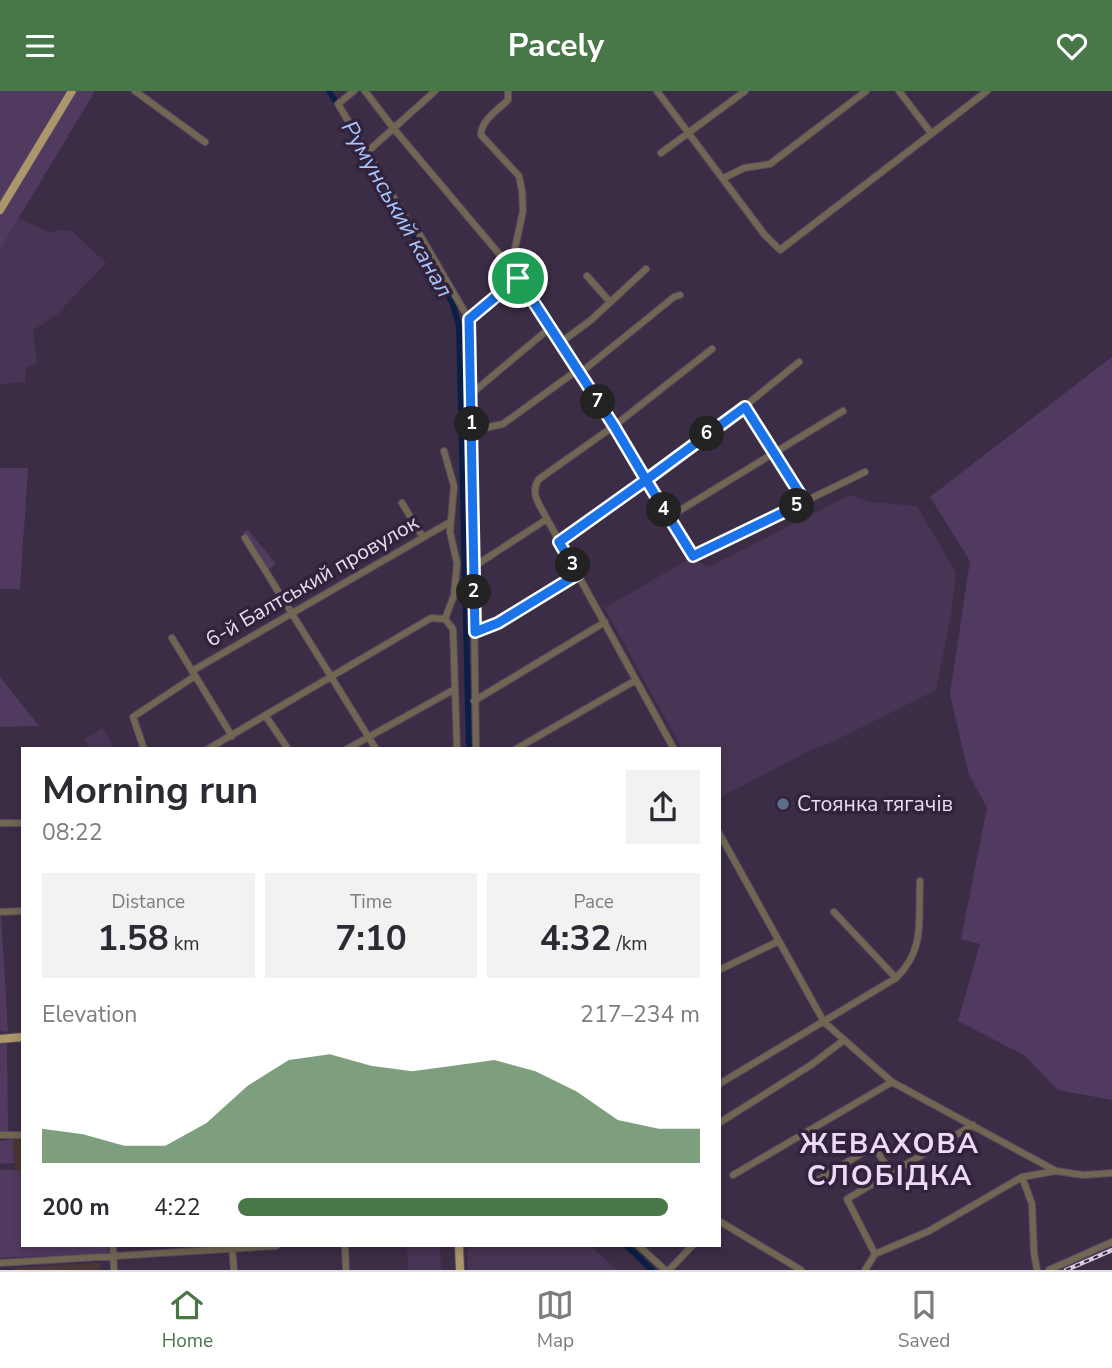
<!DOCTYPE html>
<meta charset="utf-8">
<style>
:root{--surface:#fff;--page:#f2f2f3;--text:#2b2b33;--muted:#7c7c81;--line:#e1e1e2;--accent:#487748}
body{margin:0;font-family:"Nunito Sans",sans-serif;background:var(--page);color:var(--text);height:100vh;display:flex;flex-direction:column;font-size:26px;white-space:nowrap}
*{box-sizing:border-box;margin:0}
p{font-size:23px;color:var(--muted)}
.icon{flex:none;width:38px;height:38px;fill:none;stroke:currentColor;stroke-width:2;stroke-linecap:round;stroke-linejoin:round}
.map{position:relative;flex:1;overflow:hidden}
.sheet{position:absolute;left:21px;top:656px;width:700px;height:500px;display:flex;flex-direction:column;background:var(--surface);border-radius:0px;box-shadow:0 4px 10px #0003}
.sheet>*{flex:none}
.pin{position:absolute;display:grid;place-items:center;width:60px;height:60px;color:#fff;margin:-30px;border:4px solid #fff;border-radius:50%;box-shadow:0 2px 7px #0007}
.km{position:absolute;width:35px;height:35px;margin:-18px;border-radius:50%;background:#222;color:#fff;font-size:19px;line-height:35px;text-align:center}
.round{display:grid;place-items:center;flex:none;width:74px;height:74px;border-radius:0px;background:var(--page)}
.summary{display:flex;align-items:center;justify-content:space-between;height:119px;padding:0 21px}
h1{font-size:38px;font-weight:700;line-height:52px}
.stats{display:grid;grid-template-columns:repeat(3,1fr);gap:10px;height:119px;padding:7px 21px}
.stats div{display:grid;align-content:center;border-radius:0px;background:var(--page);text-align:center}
.stats b{font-size:35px;font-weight:700}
.stats small{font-size:19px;font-weight:400}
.stats p{font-size:19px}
.chart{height:196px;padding:14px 21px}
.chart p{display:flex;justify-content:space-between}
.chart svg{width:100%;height:126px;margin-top:7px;fill:var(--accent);opacity:.7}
ul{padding:0 21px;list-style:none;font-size:23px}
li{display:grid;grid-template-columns:112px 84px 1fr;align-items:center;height:52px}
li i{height:18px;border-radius:9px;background:var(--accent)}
header{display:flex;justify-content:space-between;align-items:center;height:91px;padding:0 21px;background:var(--accent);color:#fff;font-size:32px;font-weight:700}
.menu{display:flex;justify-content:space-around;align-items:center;height:98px;border-top:2px solid var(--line);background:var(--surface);font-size:19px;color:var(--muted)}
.menu a{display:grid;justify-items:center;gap:4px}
.menu .selected{color:var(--accent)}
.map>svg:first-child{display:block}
.commercial{fill:#4b3635}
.built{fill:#483555}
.green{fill:#513a5f}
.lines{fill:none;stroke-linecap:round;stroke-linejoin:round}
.canal{stroke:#0c1e44;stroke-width:6}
.minor-casing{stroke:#574961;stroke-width:8}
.major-casing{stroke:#574961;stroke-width:10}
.minor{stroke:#716652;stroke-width:6}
.major{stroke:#ad966c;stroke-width:8}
.rail-casing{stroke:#d4cbdc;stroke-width:4.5}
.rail{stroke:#32233c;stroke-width:2;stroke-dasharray:5;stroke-linecap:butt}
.route-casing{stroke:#fff;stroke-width:14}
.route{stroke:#1a73e8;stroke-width:9}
.service-dot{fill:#5c6f8a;stroke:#32233c;stroke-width:2.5}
.labels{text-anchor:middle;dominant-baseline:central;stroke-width:7;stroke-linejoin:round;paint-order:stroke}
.street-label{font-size:21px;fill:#e6dded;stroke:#32233c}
.poi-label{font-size:21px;fill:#e6dded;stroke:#32233c;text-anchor:start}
.water-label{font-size:23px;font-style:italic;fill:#a7c4fb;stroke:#32233c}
.district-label{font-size:28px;font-weight:bold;letter-spacing:2px;fill:#eddafa;stroke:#32233c}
</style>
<header><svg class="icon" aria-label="menu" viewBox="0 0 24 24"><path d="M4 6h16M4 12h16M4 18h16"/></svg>Pacely<svg class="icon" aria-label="heart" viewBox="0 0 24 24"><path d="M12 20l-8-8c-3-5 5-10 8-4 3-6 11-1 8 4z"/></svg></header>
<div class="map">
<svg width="1112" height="1179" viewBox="0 0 1112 1179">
<rect width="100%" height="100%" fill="#3c2d46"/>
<path class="commercial" d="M13,1048H23V1080H15Z
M100,1172V1179H15V1177Z"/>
<path class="built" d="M17,126L50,142L57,139L72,140L106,172L56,224L33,239L37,273L26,276L25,291L0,293V158Z
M850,404L869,411L917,415L956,482L951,524L936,599L830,652L813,658L719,707V658H682L605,517L691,467L709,476Z
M102,637L115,658H88L85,648Z
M407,1155H440L441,1179H408Z
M473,1155H591L617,1179H468L467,1159Z"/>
<path class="green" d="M0,0H66L0,111Z
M76,0H95L0,158V123Z
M1112,266V1009L1058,999L1024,964L958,930L980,853L961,848L987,717L968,681L950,603L970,470L930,406Z
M0,377H28L20,498H0Z
M248,439L276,473L268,479L243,441Z
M0,586L39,635L0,636Z
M0,825H1L8,941L0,940Z
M7,950L8,1044H0V951Z
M13,1048L14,1072L0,1073V1050Z
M2,1078L23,1080V1155H108V1162L0,1167V1080Z"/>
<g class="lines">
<path class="canal" d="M329,0L339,16
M408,135L453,213L459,236L469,658
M627,1155L652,1179"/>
<g class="minor-casing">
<path id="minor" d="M135,0L205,51
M354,0L338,13L412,137L420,144L470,230L476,658
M365,0L394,38L511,177L614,335L693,465L865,381
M508,0V9C498,19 481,29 481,44L519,85L522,100L523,120L511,176
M657,0L764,143L780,159L987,0
M899,0L931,42
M366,62L435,0
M661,62L745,0
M724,87L744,77L770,73L866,0
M587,185L610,211
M469,228L518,187
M560,252L591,229L646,178
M471,303L551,236
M745,315L760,337L805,411
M472,337L480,338L503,333L572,283L585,278L674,206L680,204
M444,360L454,395L450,441L457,472L454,504L445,528
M402,412L422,445
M669,426L843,320
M245,447L376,658
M559,451L745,315L799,271
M473,476L547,428
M445,528L453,538L457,658
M475,541L498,532L578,483
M172,547L232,645
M192,580L450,431
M474,610L605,531
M265,624L288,658
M144,658L133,626L195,585
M208,658L431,527L445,528
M347,658L455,598
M516,658L636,589
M674,658L547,428C540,414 529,402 539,388L614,335L712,258
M0,732H23
M719,742L824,931L892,991L1056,1080L1083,1084L1112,1082
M0,821L23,820
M834,821L896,887
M719,879L779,850
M719,993L896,887C926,858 918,828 920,790
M719,1032L811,974L844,949
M0,1044H23
M733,1084L892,991
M815,1091L870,1057L876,1058L891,1083
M719,1130L801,1179
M113,1155L114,1179
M345,1155L346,1179
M639,1155L665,1179
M232,1156L234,1179
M875,1163L847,1108L973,1034
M0,1172L276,1155
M669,1179L692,1155
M865,1179L875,1163L929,1140L1022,1086
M1037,1179L1034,1162L1032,1113L1022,1086L1056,1080
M1049,1179L1112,1151"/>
</g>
<g class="major-casing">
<path id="major" d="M0,119L72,0
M0,948L23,946
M459,1155L460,1179"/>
</g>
<use href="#minor" class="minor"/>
<use href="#major" class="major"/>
<g class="rail-casing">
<path id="rail" d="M1066,1179L1112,1159"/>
</g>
<use href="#rail" class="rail"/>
</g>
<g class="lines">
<g class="route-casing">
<path id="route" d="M518,187L469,228L475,541L498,532L578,483L559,451L646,389L693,465L805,411L745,316L646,389L614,335L518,187"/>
</g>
<use href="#route" class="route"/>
</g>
<circle class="service-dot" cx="783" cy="713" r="7"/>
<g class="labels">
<g class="street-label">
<text transform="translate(312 490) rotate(-30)">6-й Балтський провулок</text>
</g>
<g class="poi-label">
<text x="797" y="713">Стоянка тягачів</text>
</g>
<g class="water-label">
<text transform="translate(397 118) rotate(60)">Румунський канал</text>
</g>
<g class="district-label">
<text x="890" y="1053">ЖЕВАХОВА<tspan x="890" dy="32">СЛОБІДКА</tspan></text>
</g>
</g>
</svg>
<div class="pin" style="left:518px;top:187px;background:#1e9e55"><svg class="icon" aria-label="arrive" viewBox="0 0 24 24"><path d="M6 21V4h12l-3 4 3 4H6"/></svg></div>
<b class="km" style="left:472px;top:333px">1</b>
<b class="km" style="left:474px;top:501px">2</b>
<b class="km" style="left:573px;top:474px">3</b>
<b class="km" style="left:664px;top:419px">4</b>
<b class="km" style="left:797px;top:415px">5</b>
<b class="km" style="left:707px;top:343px">6</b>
<b class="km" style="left:598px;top:311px">7</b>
<section class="sheet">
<div class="summary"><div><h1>Morning run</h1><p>08:22</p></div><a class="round"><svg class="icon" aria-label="share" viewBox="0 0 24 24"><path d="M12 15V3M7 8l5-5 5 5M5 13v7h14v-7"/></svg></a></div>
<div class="stats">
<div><p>Distance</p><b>1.58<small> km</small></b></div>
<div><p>Time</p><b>7:10</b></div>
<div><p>Pace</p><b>4:32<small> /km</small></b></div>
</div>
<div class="chart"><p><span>Elevation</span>217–234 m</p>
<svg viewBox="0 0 160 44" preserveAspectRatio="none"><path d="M0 44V32L10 34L20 38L30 38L40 30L50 17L60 8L70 6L80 10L90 12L100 10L110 8L120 12L130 19L140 29L150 32L160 32V44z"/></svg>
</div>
<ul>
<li><b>200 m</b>4:22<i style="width:93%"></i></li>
</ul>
</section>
</div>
<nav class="menu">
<a class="selected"><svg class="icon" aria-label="home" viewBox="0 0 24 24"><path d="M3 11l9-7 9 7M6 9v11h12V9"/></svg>Home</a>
<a><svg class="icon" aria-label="map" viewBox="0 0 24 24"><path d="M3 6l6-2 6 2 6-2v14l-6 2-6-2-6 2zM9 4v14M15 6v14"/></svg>Map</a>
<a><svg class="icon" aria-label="saved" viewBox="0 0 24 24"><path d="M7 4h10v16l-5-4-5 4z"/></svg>Saved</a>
</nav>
